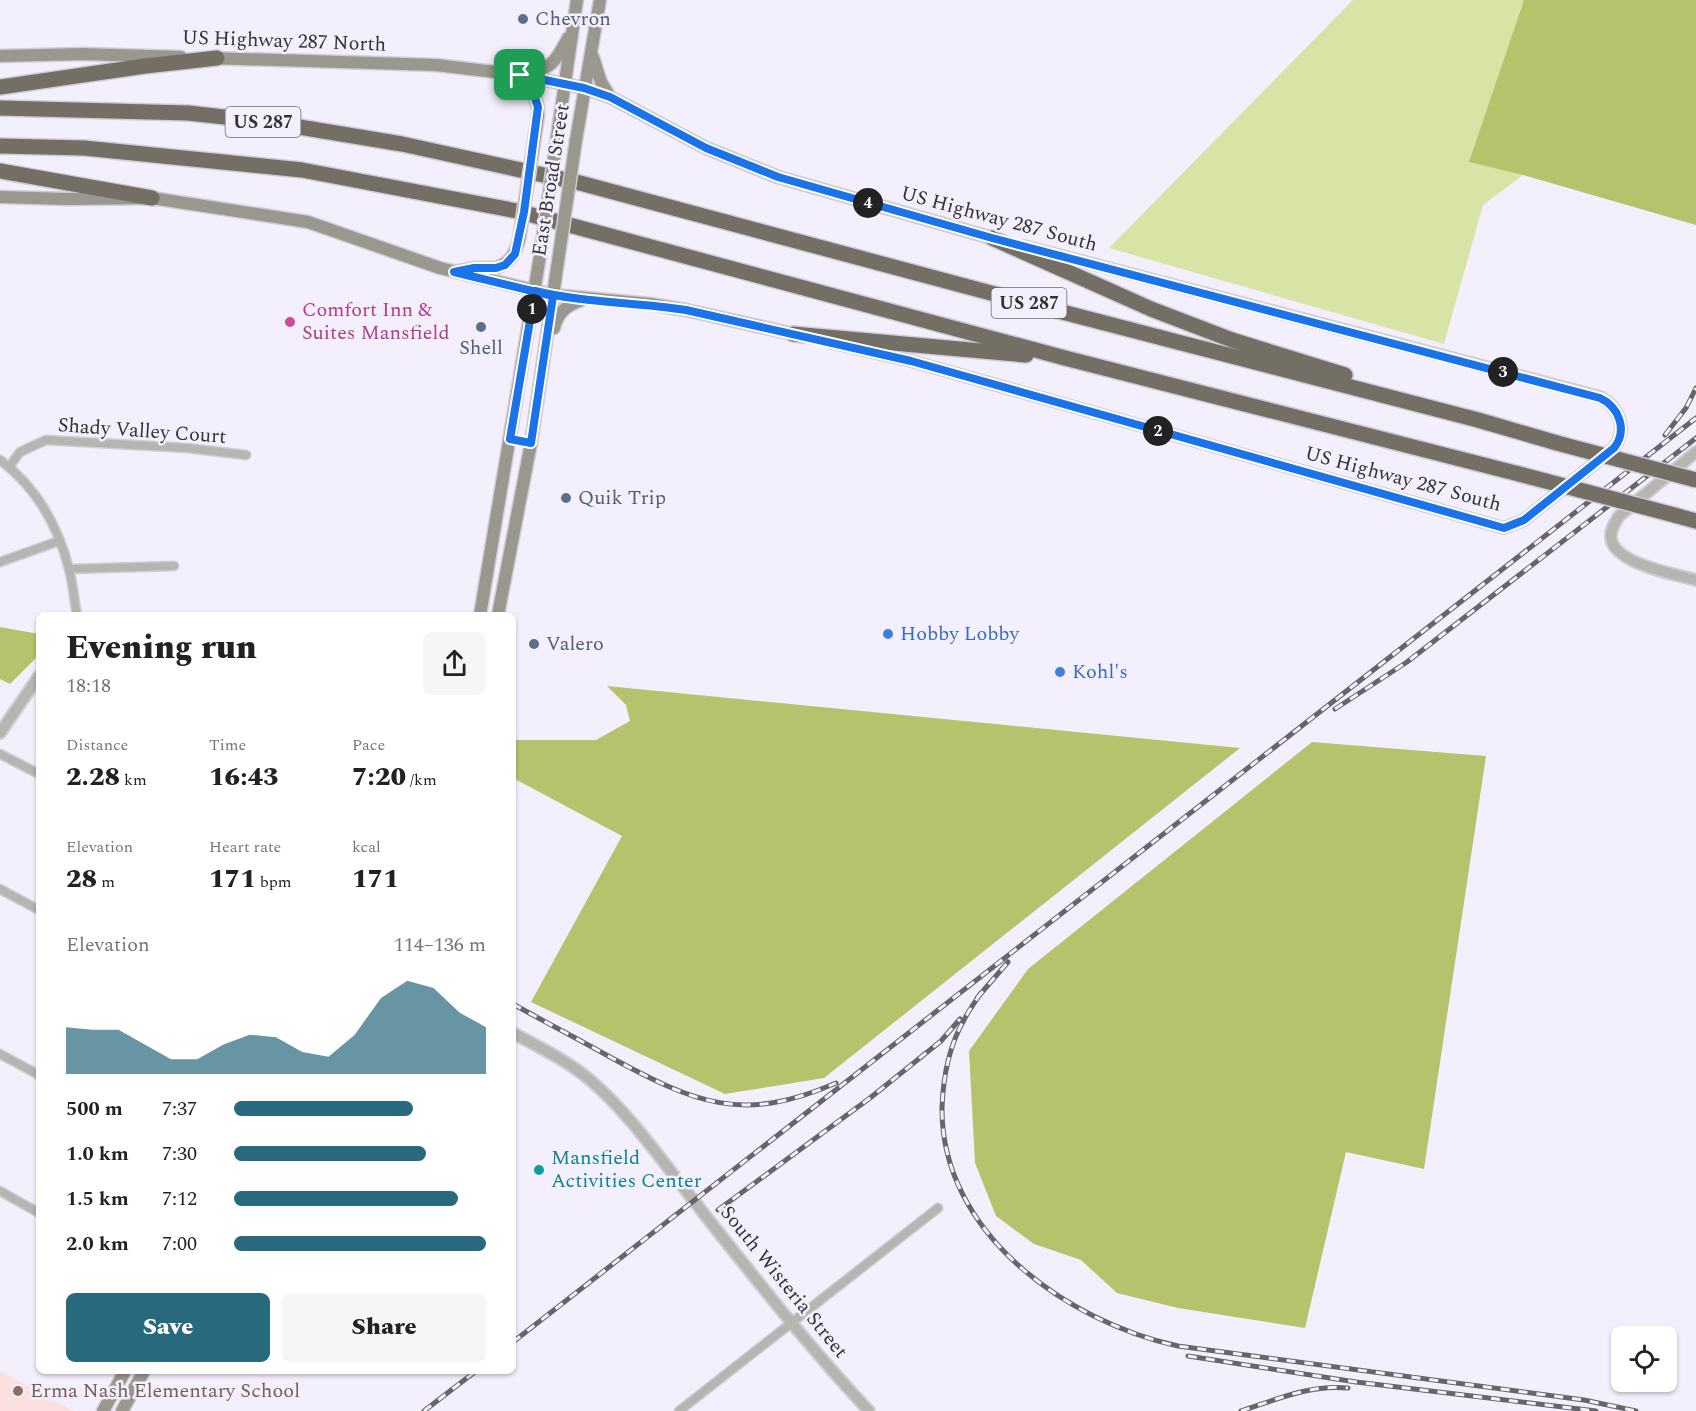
<!DOCTYPE html>
<meta charset="utf-8">
<style>
:root{--surface:#fff;--page:#f6f6f6;--text:#222;--muted:#767676;--accent:#29697e}
body{margin:0;font-family:Spectral,serif;background:var(--page);color:var(--text);height:100vh;display:flex;flex-direction:column;font-size:22px;white-space:nowrap}
*{box-sizing:border-box;margin:0}
p{font-size:20px;color:var(--muted)}
.icon{flex:none;width:33px;height:33px;fill:none;stroke:currentColor;stroke-width:2;stroke-linecap:round;stroke-linejoin:round}
.map{position:relative;flex:1;overflow:hidden}
.details{position:absolute;left:36px;top:612px;width:480px;height:762px;display:flex;flex-direction:column;background:var(--surface);border-radius:9px;box-shadow:0 2px 4px #0004}
.details>*{flex:none}
.tools{position:absolute;left:1611px;top:1326px;display:grid;gap:12px}
.tools a{display:grid;place-items:center;width:66px;height:66px;border-radius:9px;background:var(--surface);box-shadow:0 2px 4px #0004;font-size:30px}
.pin{position:absolute;display:grid;place-items:center;width:51px;height:51px;color:#fff;margin:-26px;border-radius:12px;box-shadow:0 3px 9px #0006}
.km{position:absolute;width:30px;height:30px;margin:-15px;border-radius:50%;background:#222;color:#fff;font-size:16px;line-height:30px;text-align:center}
.round{display:grid;place-items:center;flex:none;width:63px;height:63px;border-radius:9px;background:var(--page)}
.head{display:flex;align-items:center;justify-content:space-between;height:102px;padding:0 30px}
h1{font-size:33px;font-weight:800;line-height:45px}
.stats{display:grid;grid-template-columns:repeat(3,1fr);gap:9px;height:102px;padding:6px 30px}
.stats div{display:grid;align-content:center}
.stats b{font-size:26px;font-weight:800}
.stats small{font-size:16px;font-weight:400}
.stats p{font-size:16px}
.chart{height:168px;padding:12px 30px}
.chart p{display:flex;justify-content:space-between}
.chart svg{width:100%;height:108px;margin-top:6px;fill:var(--accent);opacity:.7}
.cta{display:flex;gap:12px;margin-top:auto;padding:12px 30px}
.cta a{flex:1;height:69px;border-radius:9px;background:var(--accent);color:#fff;font-size:24px;font-weight:800;line-height:69px;text-align:center}
.cta a+a{background:var(--page);color:var(--text)}
ul{padding:0 30px;list-style:none;font-size:20px}
li{display:grid;grid-template-columns:96px 72px 1fr;align-items:center;height:45px}
li i{height:15px;border-radius:8px;background:var(--accent)}
.map>svg:first-child{display:block}
.education{fill:#fce0e0}
.green{fill:#d8e4a6}
.forest{fill:#b5c36c}
.lines{fill:none;stroke-linecap:round;stroke-linejoin:round}
.minor-casing{stroke:#d1cdd8;stroke-width:11}
.tertiary-casing{stroke:#d1cdd8;stroke-width:14}
.secondary-casing{stroke:#d1cdd8;stroke-width:15}
.motorway-casing{stroke:#d1cdd8;stroke-width:18}
.minor{stroke:#b7b5af;stroke-width:8}
.tertiary{stroke:#b7b5af;stroke-width:10}
.secondary{stroke:#9a978f;stroke-width:12}
.motorway{stroke:#736f64;stroke-width:15}
.rail-casing{stroke:#67646b;stroke-width:5}
.rail{stroke:#f4effc;stroke-width:3;stroke-dasharray:9;stroke-linecap:butt}
.secondary-bridge-casing{stroke:#d1cdd8;stroke-width:15;stroke-linecap:butt}
.motorway-bridge-casing{stroke:#d1cdd8;stroke-width:18;stroke-linecap:butt}
.secondary-bridge{stroke:#9a978f;stroke-width:12}
.motorway-bridge{stroke:#736f64;stroke-width:15}
.route-casing{stroke:#fff;stroke-width:12}
.route{stroke:#1a73e8;stroke-width:8}
.service-dot{fill:#5c6f8a;stroke:#f4effc;stroke-width:2}
.hotel-dot{fill:#d1479c;stroke:#f4effc;stroke-width:2}
.shop-dot{fill:#3f7fe0;stroke:#f4effc;stroke-width:2}
.culture-dot{fill:#0f9aa8;stroke:#f4effc;stroke-width:2}
.education-dot{fill:#8d6e63;stroke:#f4effc;stroke-width:2}
.labels{text-anchor:middle;dominant-baseline:central;stroke-width:5;stroke-linejoin:round;paint-order:stroke}
.shield{fill:#f4effc;stroke:#6d6a71;stroke-width:1.5}
.shield-label{font-size:18px;font-weight:bold;fill:#333136}
.service-label{font-size:20px;fill:#4e5e75;stroke:#f4effc;text-anchor:start}
.street-label{font-size:20px;fill:#333136;stroke:#f4effc}
.hotel-label{font-size:20px;fill:#b23c85;stroke:#f4effc;text-anchor:start}
.shop-label{font-size:20px;fill:#366cbe;stroke:#f4effc;text-anchor:start}
.culture-label{font-size:20px;fill:#0d838f;stroke:#f4effc;text-anchor:start}
.education-label{font-size:20px;fill:#785e54;stroke:#f4effc;text-anchor:start}
</style>
<div class="map">
<svg width="1696" height="1411" viewBox="0 0 1696 1411">
<rect width="100%" height="100%" fill="#f4effc"/>
<path class="education" d="M0,1371L73,1411H0Z"/>
<path class="green" d="M1353,0H1524L1470,162L1523,175L1483,205L1444,344L1109,248Z"/>
<path class="forest" d="M1524,0H1696V225L1523,175L1469,162Z
M0,627L39,634V655L10,684L0,679Z
M607,686L1240,748L824,1078L725,1094L531,1002L622,836L513,778V740H596L630,721L626,705Z
M1312,742L1486,756L1424,1169L1346,1152L1305,1328L1178,1308L1117,1293L1081,1260L1034,1244L996,1216L975,1163L969,1051L1028,969Z"/>
<g class="lines">
<g class="minor-casing">
<path id="minor" d="M0,460C36,487 58,526 69,569C73,584 74,600 77,615
M9,467L20,452L46,440L187,448L246,455
M0,562L59,541
M69,569L174,566
M0,754L39,774
M0,889L39,910
M0,1054L39,1075
M0,1191L39,1213
M679,1411L938,1208"/>
</g>
<g class="tertiary-casing">
<path id="tertiary" d="M832,343L911,361L1504,528L1524,520L1614,448C1628,429 1619,407 1600,397L1024,246
M1696,452L1619,516C1615,523 1610,530 1611,538C1614,564 1675,574 1696,580
M0,733L39,676
M513,1033C539,1047 568,1061 590,1080C631,1115 661,1160 694,1201C750,1272 807,1345 869,1411"/>
</g>
<g class="secondary-casing">
<path id="secondary" d="M0,56L83,54L181,57
M593,57L601,82L610,97
M210,58L436,65L520,75L584,88L610,97L706,148L778,177L992,238
M525,74C553,68 555,62 568,38
M576,140L600,0
M556,144L577,0
M0,197L68,199L152,198L308,222L440,268L553,295L650,304L686,310L793,334
M458,271L474,268H496
M554,328C558,312 567,305 582,300
M480,615L541,250
M498,615L531,443L557,268
M103,1411L125,1371
M122,1411L144,1371"/>
</g>
<g class="motorway-casing">
<path id="motorway" d="M0,87L145,66L217,58
M0,108L188,113L269,122L402,144L580,183L1043,307L1478,420L1557,443
M0,146L84,148L302,170L517,211L1065,358L1519,474
M0,171L152,198
M992,238L1151,309L1232,340L1345,375
M793,334L1026,355
M1674,515L1696,521"/>
</g>
<use href="#minor" class="minor"/>
<use href="#tertiary" class="tertiary"/>
<use href="#secondary" class="secondary"/>
<use href="#motorway" class="motorway"/>
<g class="rail-casing">
<path id="rail" d="M1665,435L1686,408L1696,388
M1335,709L1407,662L1696,438
M981,993C975,1002 969,1010 964,1020C949,1046 943,1078 942,1108C941,1233 1067,1322 1178,1346L1584,1400L1636,1411
M977,998L1008,962
M513,1004C545,1022 578,1039 610,1057C695,1103 742,1124 836,1083
M718,1210L870,1098L941,1041L960,1019
M513,1342L1696,418
M1188,1356L1356,1382L1596,1411
M424,1411L476,1371
M1241,1411C1275,1400 1311,1384 1348,1388"/>
</g>
<use href="#rail" class="rail"/>
<g class="secondary-bridge-casing">
<path id="secondary-bridge" d="M541,250L556,144
M496,268C510,263 515,254 519,240L538,116V107L534,95
M557,268L576,140"/>
</g>
<g class="motorway-bridge-casing">
<path id="motorway-bridge" d="M1557,443L1696,480
M1519,474L1674,515"/>
</g>
<use href="#secondary-bridge" class="secondary-bridge"/>
<use href="#motorway-bridge" class="motorway-bridge"/>
</g>
<g class="lines">
<g class="route-casing">
<path id="route" d="M520,75L534,95L538,107L524,212L515,254L505,265L496,268H474L454,272L553,296L531,443L510,439L535,291C584,303 636,302 686,310L911,361L1504,528L1524,520L1614,448C1628,430 1619,407 1600,398L992,238L778,177L706,148L610,97L584,88L520,75"/>
</g>
<use href="#route" class="route"/>
</g>
<g class="service-dot">
<circle cx="523" cy="19" r="6"/>
<circle cx="481" cy="327" r="6"/>
<circle cx="566" cy="498" r="6"/>
<circle cx="534" cy="644" r="6"/>
</g>
<circle class="hotel-dot" cx="290" cy="322" r="6"/>
<g class="shop-dot">
<circle cx="888" cy="634" r="6"/>
<circle cx="1060" cy="672" r="6"/>
</g>
<circle class="culture-dot" cx="539" cy="1170" r="6"/>
<circle class="education-dot" cx="18" cy="1391" r="6"/>
<g class="labels">
<g class="shield">
<rect x="225.5" y="107" width="75" height="30" rx="4.5"/>
<rect x="991.5" y="288" width="75" height="30" rx="4.5"/>
</g>
<g class="shield-label">
<text x="263" y="122">US 287</text>
<text x="1029" y="303">US 287</text>
</g>
<g class="service-label">
<text x="535" y="19">Chevron</text>
<text x="481" y="348" text-anchor="middle">Shell</text>
<text x="578" y="498">Quik Trip</text>
<text x="546" y="644">Valero</text>
</g>
<g class="street-label">
<text transform="translate(284 41) rotate(2)">US Highway 287 North</text>
<text transform="translate(551 180) rotate(-81)">East Broad Street</text>
<text transform="translate(999 219) rotate(15)">US Highway 287 South</text>
<text transform="translate(142 431) rotate(4)">Shady Valley Court</text>
<text transform="translate(1403 479) rotate(15)">US Highway 287 South</text>
<text transform="translate(784 1282) rotate(51)">South Wisteria Street</text>
</g>
<g class="hotel-label">
<text x="302" y="310">Comfort Inn &amp;<tspan x="302" dy="23">Suites Mansfield</tspan></text>
</g>
<g class="shop-label">
<text x="900" y="634">Hobby Lobby</text>
<text x="1072" y="672">Kohl's</text>
</g>
<g class="culture-label">
<text x="551" y="1158">Mansfield<tspan x="551" dy="23">Activities Center</tspan></text>
</g>
<g class="education-label">
<text x="30" y="1391">Erma Nash Elementary School</text>
</g>
</g>
</svg>
<div class="tools">
<a><svg class="icon" aria-label="locate" viewBox="0 0 24 24"><circle cx="12" cy="12" r="6"/><path d="M12 2v4M12 18v4M2 12h4M18 12h4"/></svg></a>
</div>
<div class="pin" style="left:520px;top:75px;background:#1e9e55"><svg class="icon" aria-label="arrive" viewBox="0 0 24 24"><path d="M6 21V4h12l-3 4 3 4H6"/></svg></div>
<b class="km" style="left:532px;top:309px">1</b>
<b class="km" style="left:1158px;top:431px">2</b>
<b class="km" style="left:1503px;top:372px">3</b>
<b class="km" style="left:868px;top:203px">4</b>
<section class="details">
<div class="head"><div><h1>Evening run</h1><p>18:18</p></div><a class="round"><svg class="icon" aria-label="share" viewBox="0 0 24 24"><path d="M12 15V3M7 8l5-5 5 5M5 13v7h14v-7"/></svg></a></div>
<div class="stats">
<div><p>Distance</p><b>2.28<small> km</small></b></div>
<div><p>Time</p><b>16:43</b></div>
<div><p>Pace</p><b>7:20<small> /km</small></b></div>
</div>
<div class="stats">
<div><p>Elevation</p><b>28<small> m</small></b></div>
<div><p>Heart rate</p><b>171<small> bpm</small></b></div>
<div><p>kcal</p><b>171</b></div>
</div>
<div class="chart"><p><span>Elevation</span>114–136 m</p>
<svg viewBox="0 0 160 44" preserveAspectRatio="none"><path d="M0 44V25L10 26L20 26L30 32L40 38L50 38L60 32L70 28L80 29L90 35L100 37L110 28L120 13L130 6L140 9L150 19L160 25V44z"/></svg>
</div>
<ul>
<li><b>500 m</b>7:37<i style="width:71%"></i></li>
<li><b>1.0 km</b>7:30<i style="width:76%"></i></li>
<li><b>1.5 km</b>7:12<i style="width:89%"></i></li>
<li><b>2.0 km</b>7:00<i style="width:100%"></i></li>
</ul>
<div class="cta"><a>Save</a><a>Share</a></div>
</section>
</div>
